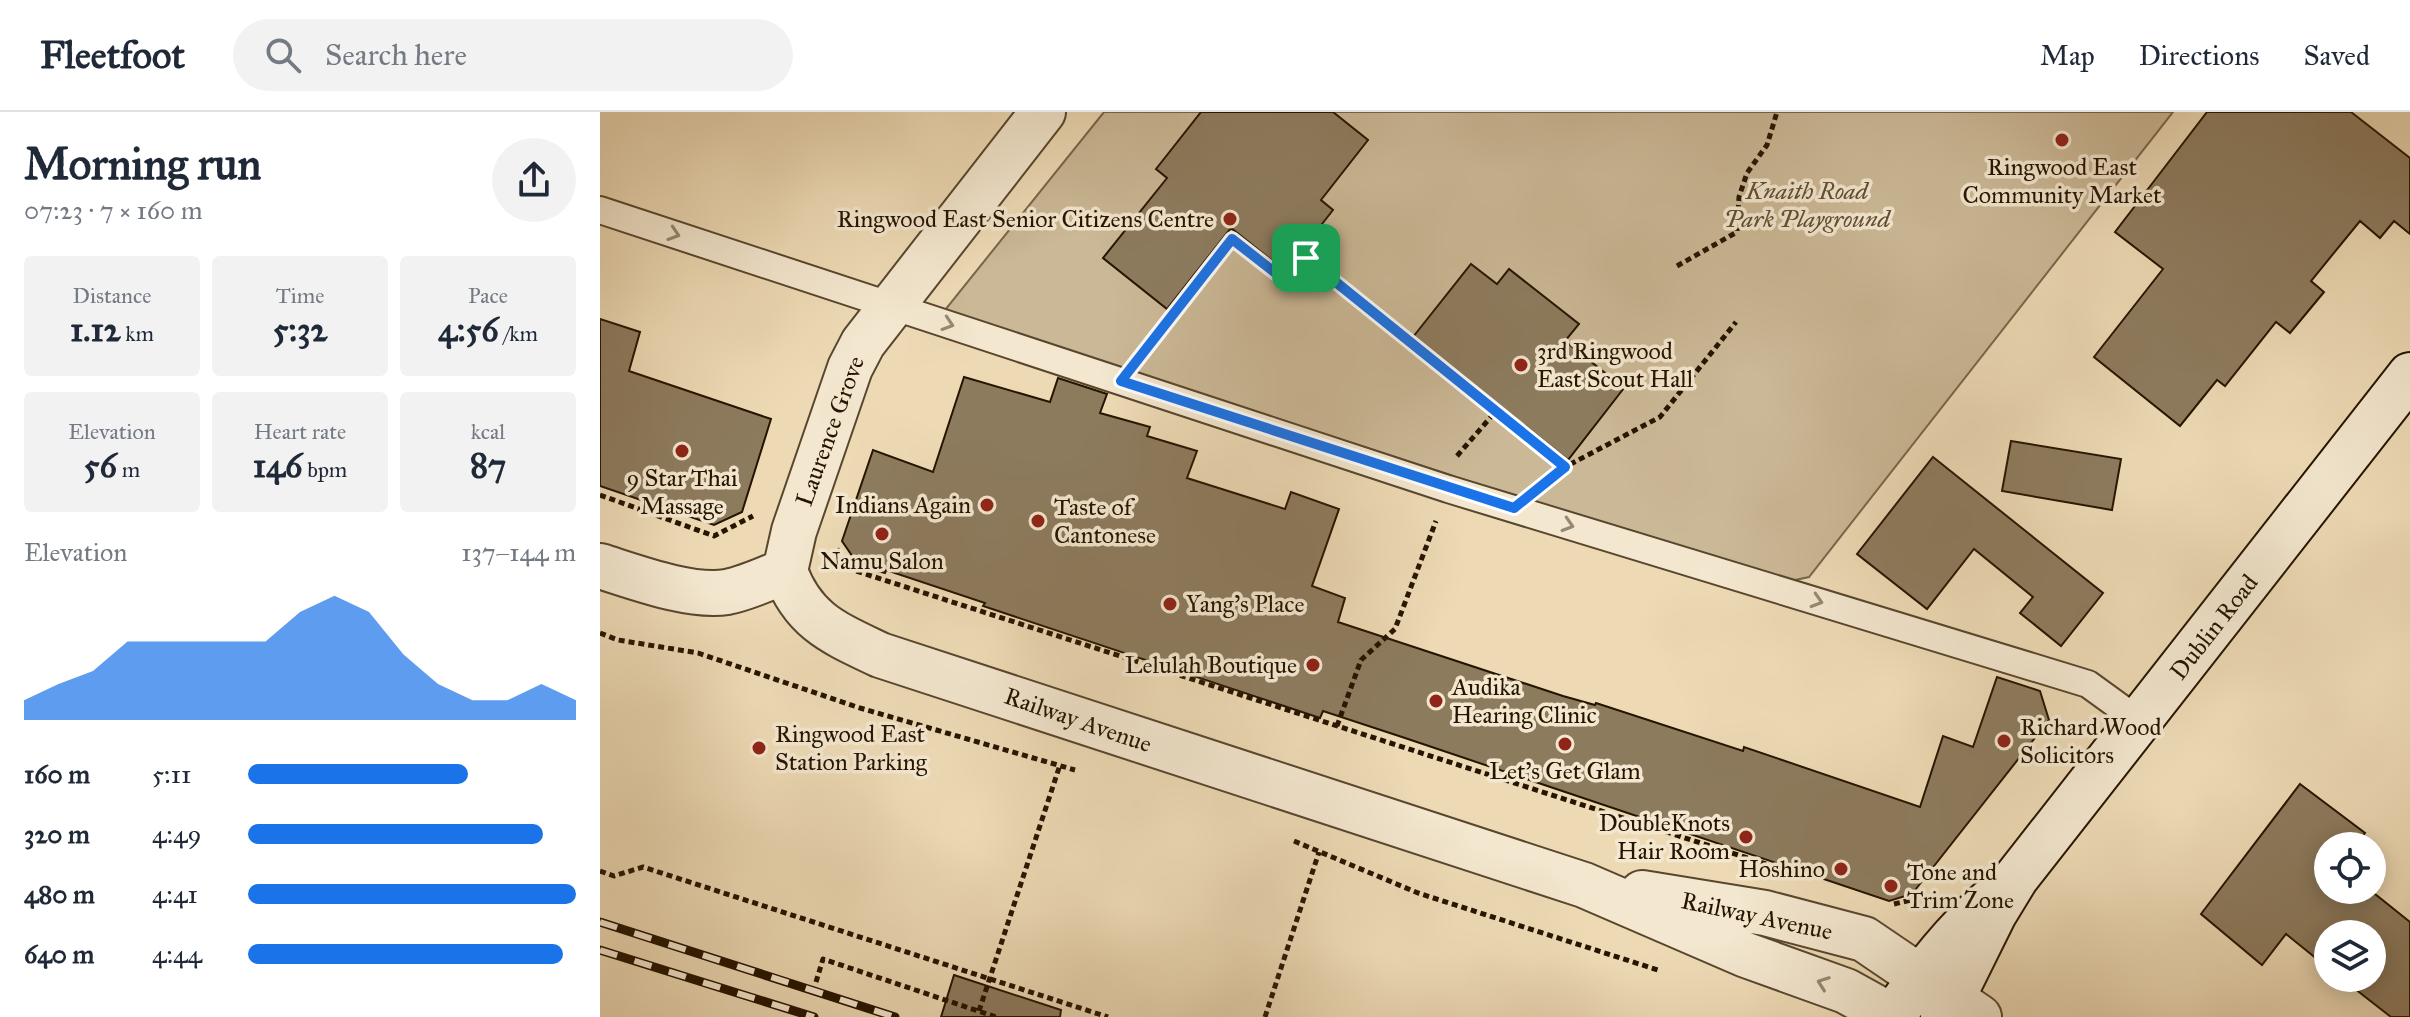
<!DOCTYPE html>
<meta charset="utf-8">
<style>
:root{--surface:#fff;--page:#f2f2f3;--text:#1f2937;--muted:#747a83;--line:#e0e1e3;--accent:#1a73e8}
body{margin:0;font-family:"IM FELL Great Primer",serif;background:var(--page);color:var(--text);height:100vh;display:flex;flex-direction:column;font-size:30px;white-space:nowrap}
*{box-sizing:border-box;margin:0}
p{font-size:26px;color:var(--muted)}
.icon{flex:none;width:44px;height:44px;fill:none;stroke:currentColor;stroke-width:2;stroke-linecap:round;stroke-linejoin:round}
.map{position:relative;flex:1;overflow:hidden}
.panel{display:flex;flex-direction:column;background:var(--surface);width:600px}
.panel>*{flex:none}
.controls{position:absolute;left:1714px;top:720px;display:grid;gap:16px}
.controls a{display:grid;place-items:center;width:72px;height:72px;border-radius:50%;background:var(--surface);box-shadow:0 4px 20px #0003;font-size:40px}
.pin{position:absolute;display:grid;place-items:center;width:68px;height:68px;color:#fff;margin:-34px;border-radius:16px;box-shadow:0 4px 12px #0006}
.round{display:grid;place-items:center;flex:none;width:84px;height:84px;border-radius:42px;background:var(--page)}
.headline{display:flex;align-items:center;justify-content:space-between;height:136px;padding:0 24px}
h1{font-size:44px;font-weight:700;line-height:60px}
.stats{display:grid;grid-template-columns:repeat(3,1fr);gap:12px;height:136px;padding:8px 24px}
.stats div{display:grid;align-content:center;border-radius:8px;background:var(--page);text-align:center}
.stats b{font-size:34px;font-weight:700}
.stats small{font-size:22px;font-weight:400}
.stats p{font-size:22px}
.chart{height:224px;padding:16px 24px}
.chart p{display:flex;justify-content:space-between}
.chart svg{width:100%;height:144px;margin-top:8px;fill:var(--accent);opacity:.7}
ul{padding:0 24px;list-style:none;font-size:26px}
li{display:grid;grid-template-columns:128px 96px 1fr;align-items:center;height:60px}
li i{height:20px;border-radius:10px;background:var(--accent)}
header{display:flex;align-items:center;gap:48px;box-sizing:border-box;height:112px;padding:0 40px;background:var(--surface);border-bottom:2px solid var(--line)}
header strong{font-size:38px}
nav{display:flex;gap:44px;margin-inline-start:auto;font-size:28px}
.search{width:560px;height:72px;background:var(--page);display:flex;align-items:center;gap:20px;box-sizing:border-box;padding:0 28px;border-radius:44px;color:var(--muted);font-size:30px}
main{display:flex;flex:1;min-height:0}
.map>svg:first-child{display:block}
.green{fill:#cbb896;stroke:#78664b;stroke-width:2}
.building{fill:#8d7b5e;stroke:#261400;stroke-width:2}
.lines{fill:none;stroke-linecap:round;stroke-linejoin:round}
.service-casing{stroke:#58462d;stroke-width:30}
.minor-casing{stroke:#58462d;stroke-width:48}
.secondary-casing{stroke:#261400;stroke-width:48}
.path{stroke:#261400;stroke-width:5;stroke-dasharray:6 4;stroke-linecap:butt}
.service{stroke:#f3e7cf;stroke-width:26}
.minor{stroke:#f3e7cf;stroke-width:44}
.secondary{stroke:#f3e7cf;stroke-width:44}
.rail-casing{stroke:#261400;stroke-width:9}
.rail{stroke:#f3e7cf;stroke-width:6;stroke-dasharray:18;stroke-linecap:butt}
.oneway{stroke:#978872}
.route-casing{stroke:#fff;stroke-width:16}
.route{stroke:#1a73e8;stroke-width:10}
.poi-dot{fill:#8f2418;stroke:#f3e7cf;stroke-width:3}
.labels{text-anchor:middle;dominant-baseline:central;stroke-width:7;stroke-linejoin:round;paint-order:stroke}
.poi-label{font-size:24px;fill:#261400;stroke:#f3e7cf;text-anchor:start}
.park-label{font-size:24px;font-style:italic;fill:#604d34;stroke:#f3e7cf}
.street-label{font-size:24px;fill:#261400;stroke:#f3e7cf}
</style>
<header>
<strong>Fleetfoot</strong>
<div class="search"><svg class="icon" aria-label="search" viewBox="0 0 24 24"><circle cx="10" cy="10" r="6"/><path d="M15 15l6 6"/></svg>Search here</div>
<nav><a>Map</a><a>Directions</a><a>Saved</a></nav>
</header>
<main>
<section class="panel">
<div class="headline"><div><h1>Morning run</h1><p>07:23 · 7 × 160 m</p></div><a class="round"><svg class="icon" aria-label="share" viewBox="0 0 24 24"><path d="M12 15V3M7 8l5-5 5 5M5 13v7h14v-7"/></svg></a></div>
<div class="stats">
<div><p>Distance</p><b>1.12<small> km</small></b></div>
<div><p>Time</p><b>5:32</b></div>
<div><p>Pace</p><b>4:56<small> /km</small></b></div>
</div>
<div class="stats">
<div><p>Elevation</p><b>56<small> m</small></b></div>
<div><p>Heart rate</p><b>146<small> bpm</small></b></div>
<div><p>kcal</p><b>87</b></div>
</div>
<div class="chart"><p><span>Elevation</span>137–144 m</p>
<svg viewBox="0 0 160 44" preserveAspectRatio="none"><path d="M0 44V38L10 33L20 29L30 20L40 20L50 20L60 20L70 20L80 11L90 6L100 11L110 24L120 33L130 38L140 38L150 33L160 38V44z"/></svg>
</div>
<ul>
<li><b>160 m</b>5:11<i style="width:67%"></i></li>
<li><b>320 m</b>4:49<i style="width:90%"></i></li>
<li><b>480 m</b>4:41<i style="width:100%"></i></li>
<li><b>640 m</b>4:44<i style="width:96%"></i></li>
</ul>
</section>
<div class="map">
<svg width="1810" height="905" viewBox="0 0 1810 905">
<rect width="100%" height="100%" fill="#eddab5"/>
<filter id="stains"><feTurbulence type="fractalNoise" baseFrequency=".0025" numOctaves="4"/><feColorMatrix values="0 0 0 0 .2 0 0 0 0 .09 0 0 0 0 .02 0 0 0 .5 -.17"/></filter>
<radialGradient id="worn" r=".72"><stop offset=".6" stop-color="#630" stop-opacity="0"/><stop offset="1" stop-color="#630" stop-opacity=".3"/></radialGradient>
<path class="green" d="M504,0H1573L1209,465L1181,471L345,198Z"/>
<path class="building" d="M601,0H733L768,28L721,88L733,98L685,159L631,116L567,197L503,146L567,66L556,57Z
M1607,0H1751L1810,46V122L1794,109L1780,126L1760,109L1711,169L1724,180L1690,221L1676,210L1625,274L1617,268L1580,314L1494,245L1563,157L1515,120Z
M871,152L897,172L909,157L979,212L965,229L1024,276L968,348L813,225Z
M0,207L40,220L29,259L171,307L142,400L114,413L0,374Z
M364,265L450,290L458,266L507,282L500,301L550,315L547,324L597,339L587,366L685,397L691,380L739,397L712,474L745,486L738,510L963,584L995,593L996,591L1143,639L1144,635L1320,695L1343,624L1373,635L1397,565L1440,579L1449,608L1312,782L1289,789L805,626L723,599L720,606L383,494L385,491L286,458L285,461L259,454L242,429L273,338L333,360Z
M1411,329L1521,347L1512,398L1402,379Z
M1333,345L1503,481L1461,534L1420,501L1433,485L1374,437L1327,497L1257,442Z
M1700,672L1765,721L1755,734H1728V778H1770L1810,810V905H1791L1741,866H1772V822H1728V856L1686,822L1662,853L1601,802Z
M354,863L461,898L460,905H341Z"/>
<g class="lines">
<g class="service-casing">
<path id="service" d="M0,98L848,377L1488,572L1539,609"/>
</g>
<g class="minor-casing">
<path id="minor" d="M0,454C35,465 91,486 127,480C147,476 166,467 185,459
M185,459C203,509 234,521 280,543L984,773L1146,843L1246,879L1293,905
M185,459L194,419L250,256L263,231L443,0
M1042,781L1165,801L1264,827L1379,905"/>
</g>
<g class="secondary-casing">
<path id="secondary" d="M1293,905C1321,862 1351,823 1390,789
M1343,905L1394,802L1416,766L1810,263"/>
</g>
<path class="path" d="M1077,154L1137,120L1139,85L1147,61L1167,33L1177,0
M543,242L632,127L687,170L706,146L965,355
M857,344L896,299
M946,370L965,355L1060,305L1136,210
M0,383L114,424L153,404
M237,437L253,458L1166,752
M0,521L18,528L98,541L260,596L475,658
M737,614L761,548L795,517L836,409
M694,729L818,781L1061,859
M0,759L14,764L43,755L508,905
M1294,792L1324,785
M216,870L223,847L396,905
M379,899L460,653
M665,905L719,740"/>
<use href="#service" class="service"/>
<use href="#minor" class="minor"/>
<use href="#secondary" class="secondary"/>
<g class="rail-casing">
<path id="rail" d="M0,810L295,905
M0,838L214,905"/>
</g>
<use href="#rail" class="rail"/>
</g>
<defs><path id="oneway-chevron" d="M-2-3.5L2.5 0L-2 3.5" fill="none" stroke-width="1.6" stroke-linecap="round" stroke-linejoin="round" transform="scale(2)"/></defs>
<g class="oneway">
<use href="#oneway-chevron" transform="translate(74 122) rotate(18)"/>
<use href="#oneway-chevron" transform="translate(348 212) rotate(18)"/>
<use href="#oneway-chevron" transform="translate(968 413) rotate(17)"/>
<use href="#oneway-chevron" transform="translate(1217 489) rotate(17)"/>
<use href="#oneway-chevron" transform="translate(1223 871) rotate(-160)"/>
</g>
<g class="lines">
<g class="route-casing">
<path id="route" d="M632,127L687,170L706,146L965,355L914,396L521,269Z"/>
</g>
<use href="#route" class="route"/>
</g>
<g class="poi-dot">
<circle cx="1462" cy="28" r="8"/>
<circle cx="630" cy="107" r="8"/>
<circle cx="921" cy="253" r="8"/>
<circle cx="82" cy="339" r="8"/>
<circle cx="387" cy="393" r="8"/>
<circle cx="438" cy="409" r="8"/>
<circle cx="282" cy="422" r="8"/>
<circle cx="570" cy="492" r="8"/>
<circle cx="713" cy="553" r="8"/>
<circle cx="836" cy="589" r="8"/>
<circle cx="1404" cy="629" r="8"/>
<circle cx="965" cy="632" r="8"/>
<circle cx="159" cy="636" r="8"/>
<circle cx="1146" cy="725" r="8"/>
<circle cx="1241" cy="757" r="8"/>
<circle cx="1291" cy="774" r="8"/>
</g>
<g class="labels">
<g class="poi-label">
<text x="1462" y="55" text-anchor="middle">Ringwood East<tspan x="1462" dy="28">Community Market</tspan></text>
<text x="614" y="107" text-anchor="end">Ringwood East Senior Citizens Centre</text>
<text x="937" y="239">3rd Ringwood<tspan x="937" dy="28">East Scout Hall</tspan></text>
<text x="82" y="366" text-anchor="middle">9 Star Thai<tspan x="82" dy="28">Massage</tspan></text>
<text x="371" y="393" text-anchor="end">Indians Again</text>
<text x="454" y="395">Taste of<tspan x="454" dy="28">Cantonese</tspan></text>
<text x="282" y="449" text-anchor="middle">Namu Salon</text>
<text x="586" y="492">Yang's Place</text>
<text x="697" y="553" text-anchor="end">Lelulah Boutique</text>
<text x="852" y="575">Audika<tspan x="852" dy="28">Hearing Clinic</tspan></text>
<text x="1420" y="615">Richard Wood<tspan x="1420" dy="28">Solicitors</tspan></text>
<text x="175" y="622">Ringwood East<tspan x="175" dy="28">Station Parking</tspan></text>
<text x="965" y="659" text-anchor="middle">Let's Get Glam</text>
<text x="1130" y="711" text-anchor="end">DoubleKnots<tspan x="1130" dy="28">Hair Room</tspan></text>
<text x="1225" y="757" text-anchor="end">Hoshino</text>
<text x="1307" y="760">Tone and<tspan x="1307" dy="28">Trim Zone</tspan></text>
</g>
<g class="park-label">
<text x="1207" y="79">Knaith Road<tspan x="1207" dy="28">Park Playground</tspan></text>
</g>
<g class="street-label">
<text transform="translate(230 319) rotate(-70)">Laurence Grove</text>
<text transform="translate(1614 515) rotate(-52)">Dublin Road</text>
<text transform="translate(478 608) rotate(19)">Railway Avenue</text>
<text transform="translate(1157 804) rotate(12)">Railway Avenue</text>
</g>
</g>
<rect width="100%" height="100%" filter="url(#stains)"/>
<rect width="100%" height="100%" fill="url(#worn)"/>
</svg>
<div class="controls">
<a><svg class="icon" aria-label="locate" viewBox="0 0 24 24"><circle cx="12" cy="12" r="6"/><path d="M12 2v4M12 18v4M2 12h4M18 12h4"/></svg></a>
<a><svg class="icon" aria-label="layers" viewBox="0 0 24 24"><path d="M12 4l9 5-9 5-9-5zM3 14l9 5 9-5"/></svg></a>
</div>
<div class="pin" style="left:706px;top:146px;background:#1e9e55"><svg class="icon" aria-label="arrive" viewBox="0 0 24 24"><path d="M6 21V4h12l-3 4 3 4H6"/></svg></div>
</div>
</main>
